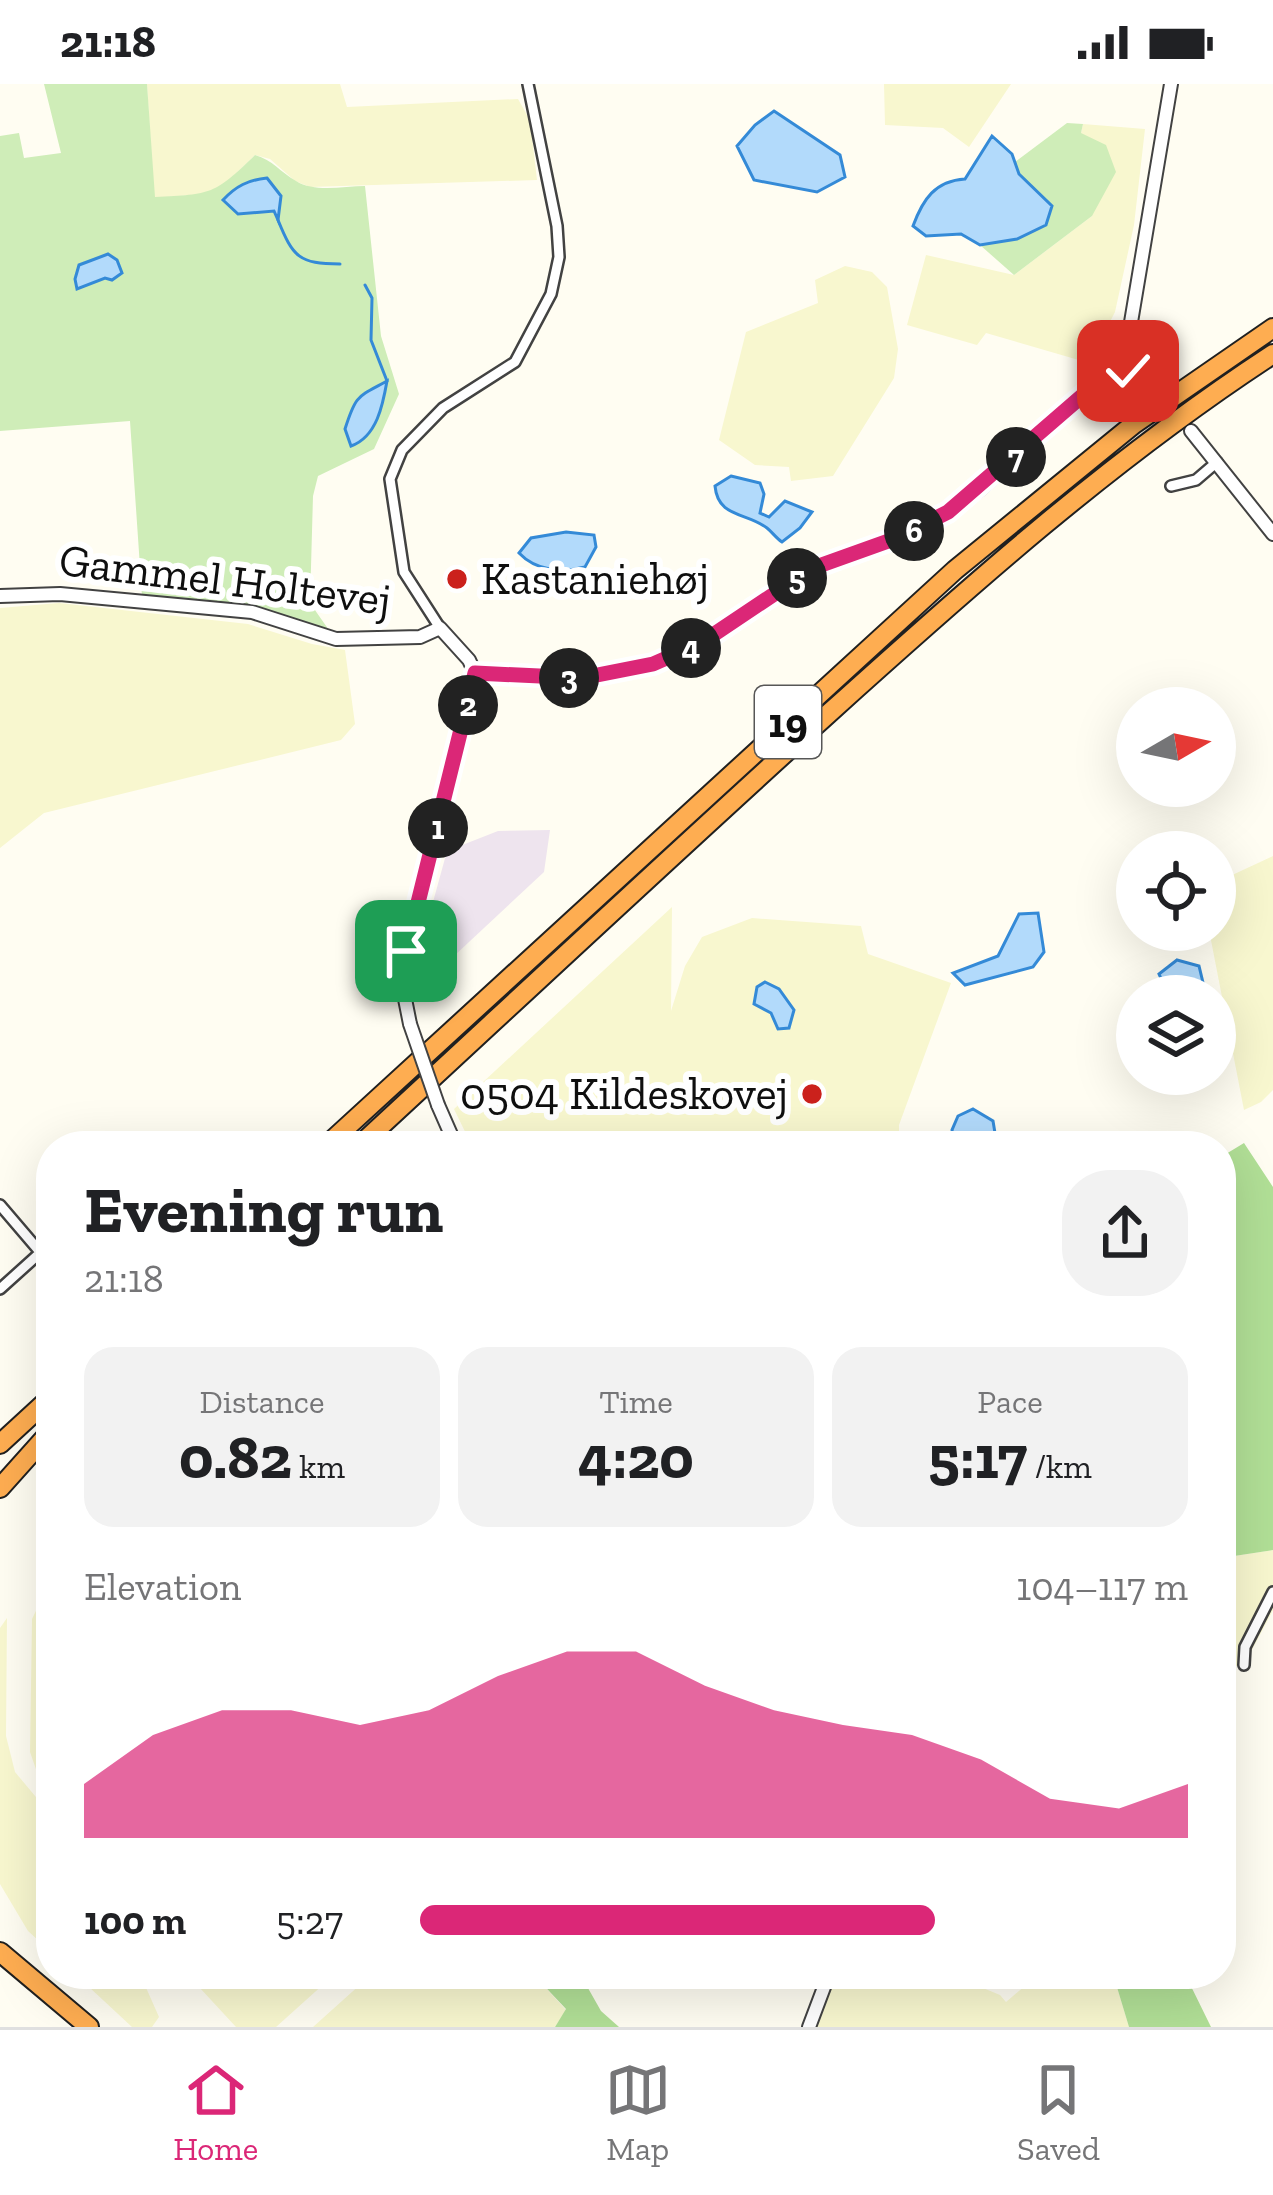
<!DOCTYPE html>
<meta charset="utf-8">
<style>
:root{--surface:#fff;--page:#f2f2f2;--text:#202124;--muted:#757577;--line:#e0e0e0;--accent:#db2777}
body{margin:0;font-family:"Zilla Slab",serif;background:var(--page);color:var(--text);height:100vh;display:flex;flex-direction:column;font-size:45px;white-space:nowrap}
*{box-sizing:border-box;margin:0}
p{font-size:39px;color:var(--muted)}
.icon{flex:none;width:66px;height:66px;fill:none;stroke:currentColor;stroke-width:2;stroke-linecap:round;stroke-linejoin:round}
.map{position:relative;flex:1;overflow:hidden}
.panel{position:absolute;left:36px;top:1047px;width:1200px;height:858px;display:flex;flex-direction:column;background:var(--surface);border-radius:48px;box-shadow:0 12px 48px #0002}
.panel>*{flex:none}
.needle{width:78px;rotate:81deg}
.fabs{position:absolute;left:1116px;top:603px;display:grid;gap:24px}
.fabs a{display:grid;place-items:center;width:120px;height:120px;border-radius:50%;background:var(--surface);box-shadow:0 12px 48px #0002;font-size:60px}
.pin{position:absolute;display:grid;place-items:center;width:102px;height:102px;color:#fff;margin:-51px;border-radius:24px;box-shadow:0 6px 18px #0006}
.km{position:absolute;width:60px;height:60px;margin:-30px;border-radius:50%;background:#222;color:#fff;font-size:33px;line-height:60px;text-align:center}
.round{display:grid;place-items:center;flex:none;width:126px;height:126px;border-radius:48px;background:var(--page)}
.summary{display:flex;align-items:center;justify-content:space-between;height:204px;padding:0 48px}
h1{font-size:66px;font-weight:800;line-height:90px}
.stats{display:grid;grid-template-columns:repeat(3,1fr);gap:18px;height:204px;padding:12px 48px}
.stats div{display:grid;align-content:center;border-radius:30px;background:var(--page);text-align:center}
.stats b{font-size:60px;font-weight:800}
.stats small{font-size:33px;font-weight:400}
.stats p{font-size:33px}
.chart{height:336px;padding:24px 48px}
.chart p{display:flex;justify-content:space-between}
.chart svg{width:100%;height:216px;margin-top:12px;fill:var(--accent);opacity:.7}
ul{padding:0 48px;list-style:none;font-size:39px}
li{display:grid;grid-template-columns:192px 144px 1fr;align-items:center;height:90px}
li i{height:30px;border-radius:15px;background:var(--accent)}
.status{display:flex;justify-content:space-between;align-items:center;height:84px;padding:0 60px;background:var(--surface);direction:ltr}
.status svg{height:33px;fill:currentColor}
.tabs{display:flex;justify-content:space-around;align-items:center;height:168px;border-top:3px solid var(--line);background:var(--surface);font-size:33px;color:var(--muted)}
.tabs a{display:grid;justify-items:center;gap:6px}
.tabs .selected{color:var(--accent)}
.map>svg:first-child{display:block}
.industrial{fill:#eee4ee}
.farmland{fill:#f8f7cf}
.green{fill:#cfedb8}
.forest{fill:#b1df96}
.water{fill:#b2dafb;stroke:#348ad7;stroke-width:3}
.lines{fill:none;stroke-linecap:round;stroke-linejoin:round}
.stream{stroke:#348ad7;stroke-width:3}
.minor-casing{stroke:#424242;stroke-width:14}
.tertiary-casing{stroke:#424242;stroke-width:16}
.motorway-casing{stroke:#202020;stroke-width:22}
.minor{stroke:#fff;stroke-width:9}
.tertiary{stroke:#fff;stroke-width:12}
.motorway{stroke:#fead51;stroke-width:18}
.tertiary-bridge-casing{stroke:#424242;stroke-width:16;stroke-linecap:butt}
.tertiary-bridge{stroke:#fff;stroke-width:12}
.route-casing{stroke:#fff;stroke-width:24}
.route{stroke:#db2777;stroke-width:15}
.poi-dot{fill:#cb211c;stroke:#fff;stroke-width:4.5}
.labels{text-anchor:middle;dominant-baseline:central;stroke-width:12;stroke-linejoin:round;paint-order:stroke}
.shield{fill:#fff;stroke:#575757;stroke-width:3}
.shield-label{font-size:42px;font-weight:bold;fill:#0f0f0f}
.poi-label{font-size:45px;fill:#0f0f0f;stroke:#fff;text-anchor:start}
.street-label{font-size:45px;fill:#0f0f0f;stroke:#fff}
</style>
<div class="status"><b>21:18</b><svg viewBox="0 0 49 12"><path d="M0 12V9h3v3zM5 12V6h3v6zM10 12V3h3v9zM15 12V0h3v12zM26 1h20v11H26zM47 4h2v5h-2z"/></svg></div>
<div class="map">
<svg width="1273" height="1943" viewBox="0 0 1273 1943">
<rect width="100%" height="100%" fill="#fffdf2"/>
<path class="industrial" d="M550,746L544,788L439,886L419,869L447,767L498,747Z"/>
<path class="farmland" d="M147,0H340L347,23L518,15L530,36L537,96L310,103L295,97L270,75L255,71L220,105L206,110L154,114Z
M884,0H1011L969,63L943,44L885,41Z
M1083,40L1145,45L1134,141L1115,228L1089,279L986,249L977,261L907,241L926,171L1014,191L1092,132L1081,49Z
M845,182L872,188L887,203L898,265L894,294L833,392L791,397L789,383L755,381L719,356L746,248L818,219L815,196Z
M59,519L248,540L312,560L345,566L355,640L341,656L44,729L0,764V524Z
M1273,772V1006L1261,1018L1244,1026L1209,846H1215V799Z
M672,823L671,927L685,882L702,853L752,834L861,842L868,870L951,899L899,1041V1062H472L454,1025Z
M1273,1466V1526L1244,1581L1221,1584V1474Z
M51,1496V1702L38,1691L30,1668L32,1535Z
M7,1534L6,1652L15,1688L51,1731V1868L28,1847L0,1800V1544Z
M75,1890H140L159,1933L152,1943H132Z
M187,1890H335L276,1943H236Z
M372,1890H533L566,1926L555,1943H313Z
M835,1890H949L1000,1911L1006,1918L1039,1890H1113L1129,1943H816Z"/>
<path class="green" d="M44,0H147L155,113C212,110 214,111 255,71C273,76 280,88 296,97C315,109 344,102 365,102L381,252L399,310L374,365L318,392L313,412L310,519L331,549L255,524L142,512L130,337L0,347V52L19,49L24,74L61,69Z
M1067,39L1083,40L1081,49L1106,61L1116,88L1092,132L1014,191L980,161L1017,155L1052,121L1019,90L1015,78Z"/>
<path class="forest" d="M1244,1059L1273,1103V1466L1221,1474V1073Z
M533,1890H580L601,1927L619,1943H555L566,1925Z
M1113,1890H1185L1211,1943H1129Z"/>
<path class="water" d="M774,27L840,71L845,93L817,108L754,96L737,62L755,41Z
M992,52L1012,70L1019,90L1052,122L1046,141L1017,155L980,161L961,150L926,152L913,142C923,115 935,97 965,95Z
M267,94L281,112L278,136L274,127L238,130L223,116C236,102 248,96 267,94Z
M108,170L117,176L122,189L112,196L105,194L77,205L75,195L79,181Z
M387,297C383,320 377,353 351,362L345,345C356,310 358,313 387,297Z
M731,392L760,399L764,410L760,429L769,433L785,417L812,428L800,444L782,458C776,454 772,448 767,444C746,428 718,434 715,402Z
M566,448L594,451L596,463L585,483C562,489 536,487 519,469L531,454Z
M1038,829L1044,868L1033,883L965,901L953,889L998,872L1019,830Z
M1177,876L1199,882L1205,907L1202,912H1169L1159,890Z
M765,898L779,905L794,926L789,944L778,945L771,929L754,920L757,903Z
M973,1025L993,1037L995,1049L988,1062H954L952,1046L958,1032Z"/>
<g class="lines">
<path class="stream" d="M278,136C293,173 299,180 340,180
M365,201L372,214L371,256L387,297"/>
<g class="minor-casing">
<path id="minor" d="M1171,402L1196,396L1217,378
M440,544L404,488L390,395L402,366L443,324L515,278L551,210L559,173L557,142L528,0
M0,1121L41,1169
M0,1205L51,1159
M1244,1581L1245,1563L1273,1508"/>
</g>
<g class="tertiary-casing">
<path id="tertiary" d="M1119,280L1153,307
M1191,347L1273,450
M0,512L60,510L252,528L336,555L420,553L440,544L469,576L475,589L407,867L404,910L410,940
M475,589L582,594L653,580L702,559L813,485L894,455L948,428L979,406L1119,280L1127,262L1171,0
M438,1021L456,1062
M809,1943L829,1890"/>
</g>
<g class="motorway-casing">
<path id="motorway" d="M326,1062L955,486L1134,340L1273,244
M359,1062C515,918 670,773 828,630C970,502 1112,375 1273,270
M0,1360L51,1313
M0,1404L51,1347
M0,1868L89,1943"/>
</g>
<use href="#minor" class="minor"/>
<use href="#tertiary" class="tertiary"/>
<use href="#motorway" class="motorway"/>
<g class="tertiary-bridge-casing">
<path id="tertiary-bridge" d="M410,940L438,1021"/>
</g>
<use href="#tertiary-bridge" class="tertiary-bridge"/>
</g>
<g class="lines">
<g class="route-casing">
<path id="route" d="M406,867L475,589L582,594L653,580L701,559L813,484L894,455L948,428L1119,280L1128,287"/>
</g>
<use href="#route" class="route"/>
</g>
<g class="poi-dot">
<circle cx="457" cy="495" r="12"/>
<circle cx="812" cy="1010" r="12"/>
</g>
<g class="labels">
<rect class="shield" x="755" y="602" width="66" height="72" rx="9"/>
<g class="shield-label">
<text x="788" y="638">19</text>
</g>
<g class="poi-label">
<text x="481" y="495">Kastaniehøj</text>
<text x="788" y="1010" text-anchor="end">0504 Kildeskovej</text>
</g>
<g class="street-label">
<text transform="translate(225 496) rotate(7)">Gammel Holtevej</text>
</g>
</g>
</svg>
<div class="fabs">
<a><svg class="needle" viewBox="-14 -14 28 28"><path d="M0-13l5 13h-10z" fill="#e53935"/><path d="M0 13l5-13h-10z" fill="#757577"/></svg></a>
<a><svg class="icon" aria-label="locate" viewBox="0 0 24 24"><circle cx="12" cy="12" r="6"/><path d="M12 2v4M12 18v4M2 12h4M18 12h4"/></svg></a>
<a><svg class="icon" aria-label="layers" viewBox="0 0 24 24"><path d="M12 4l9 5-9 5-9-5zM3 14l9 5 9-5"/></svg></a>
</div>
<div class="pin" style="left:406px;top:867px;background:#1e9e55"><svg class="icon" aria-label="arrive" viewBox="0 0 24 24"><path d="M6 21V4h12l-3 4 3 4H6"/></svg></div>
<div class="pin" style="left:1128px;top:287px;background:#d93025"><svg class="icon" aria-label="check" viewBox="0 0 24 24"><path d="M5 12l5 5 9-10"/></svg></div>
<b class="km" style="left:438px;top:744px">1</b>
<b class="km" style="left:468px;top:621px">2</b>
<b class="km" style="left:569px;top:594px">3</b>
<b class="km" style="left:691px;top:564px">4</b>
<b class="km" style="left:797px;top:494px">5</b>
<b class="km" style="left:914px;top:447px">6</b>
<b class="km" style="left:1016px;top:373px">7</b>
<section class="panel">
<div class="summary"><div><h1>Evening run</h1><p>21:18</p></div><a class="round"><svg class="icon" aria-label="share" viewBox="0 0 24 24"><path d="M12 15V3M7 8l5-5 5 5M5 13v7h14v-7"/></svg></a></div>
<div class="stats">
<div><p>Distance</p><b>0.82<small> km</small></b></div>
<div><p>Time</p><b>4:20</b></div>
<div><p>Pace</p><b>5:17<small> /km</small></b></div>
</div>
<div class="chart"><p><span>Elevation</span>104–117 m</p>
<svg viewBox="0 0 160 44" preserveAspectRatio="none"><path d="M0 44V33L10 23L20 18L30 18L40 21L50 18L60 11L70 6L80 6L90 13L100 18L110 21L120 23L130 28L140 36L150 38L160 33V44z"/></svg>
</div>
<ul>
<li><b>100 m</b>5:27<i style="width:67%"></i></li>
</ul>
</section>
</div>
<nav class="tabs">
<a class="selected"><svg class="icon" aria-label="home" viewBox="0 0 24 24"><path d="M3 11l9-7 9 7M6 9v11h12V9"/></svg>Home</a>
<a><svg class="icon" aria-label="map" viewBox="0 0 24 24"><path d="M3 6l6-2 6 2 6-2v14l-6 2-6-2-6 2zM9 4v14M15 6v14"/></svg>Map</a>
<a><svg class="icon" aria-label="saved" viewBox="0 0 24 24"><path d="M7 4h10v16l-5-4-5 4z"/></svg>Saved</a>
</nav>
